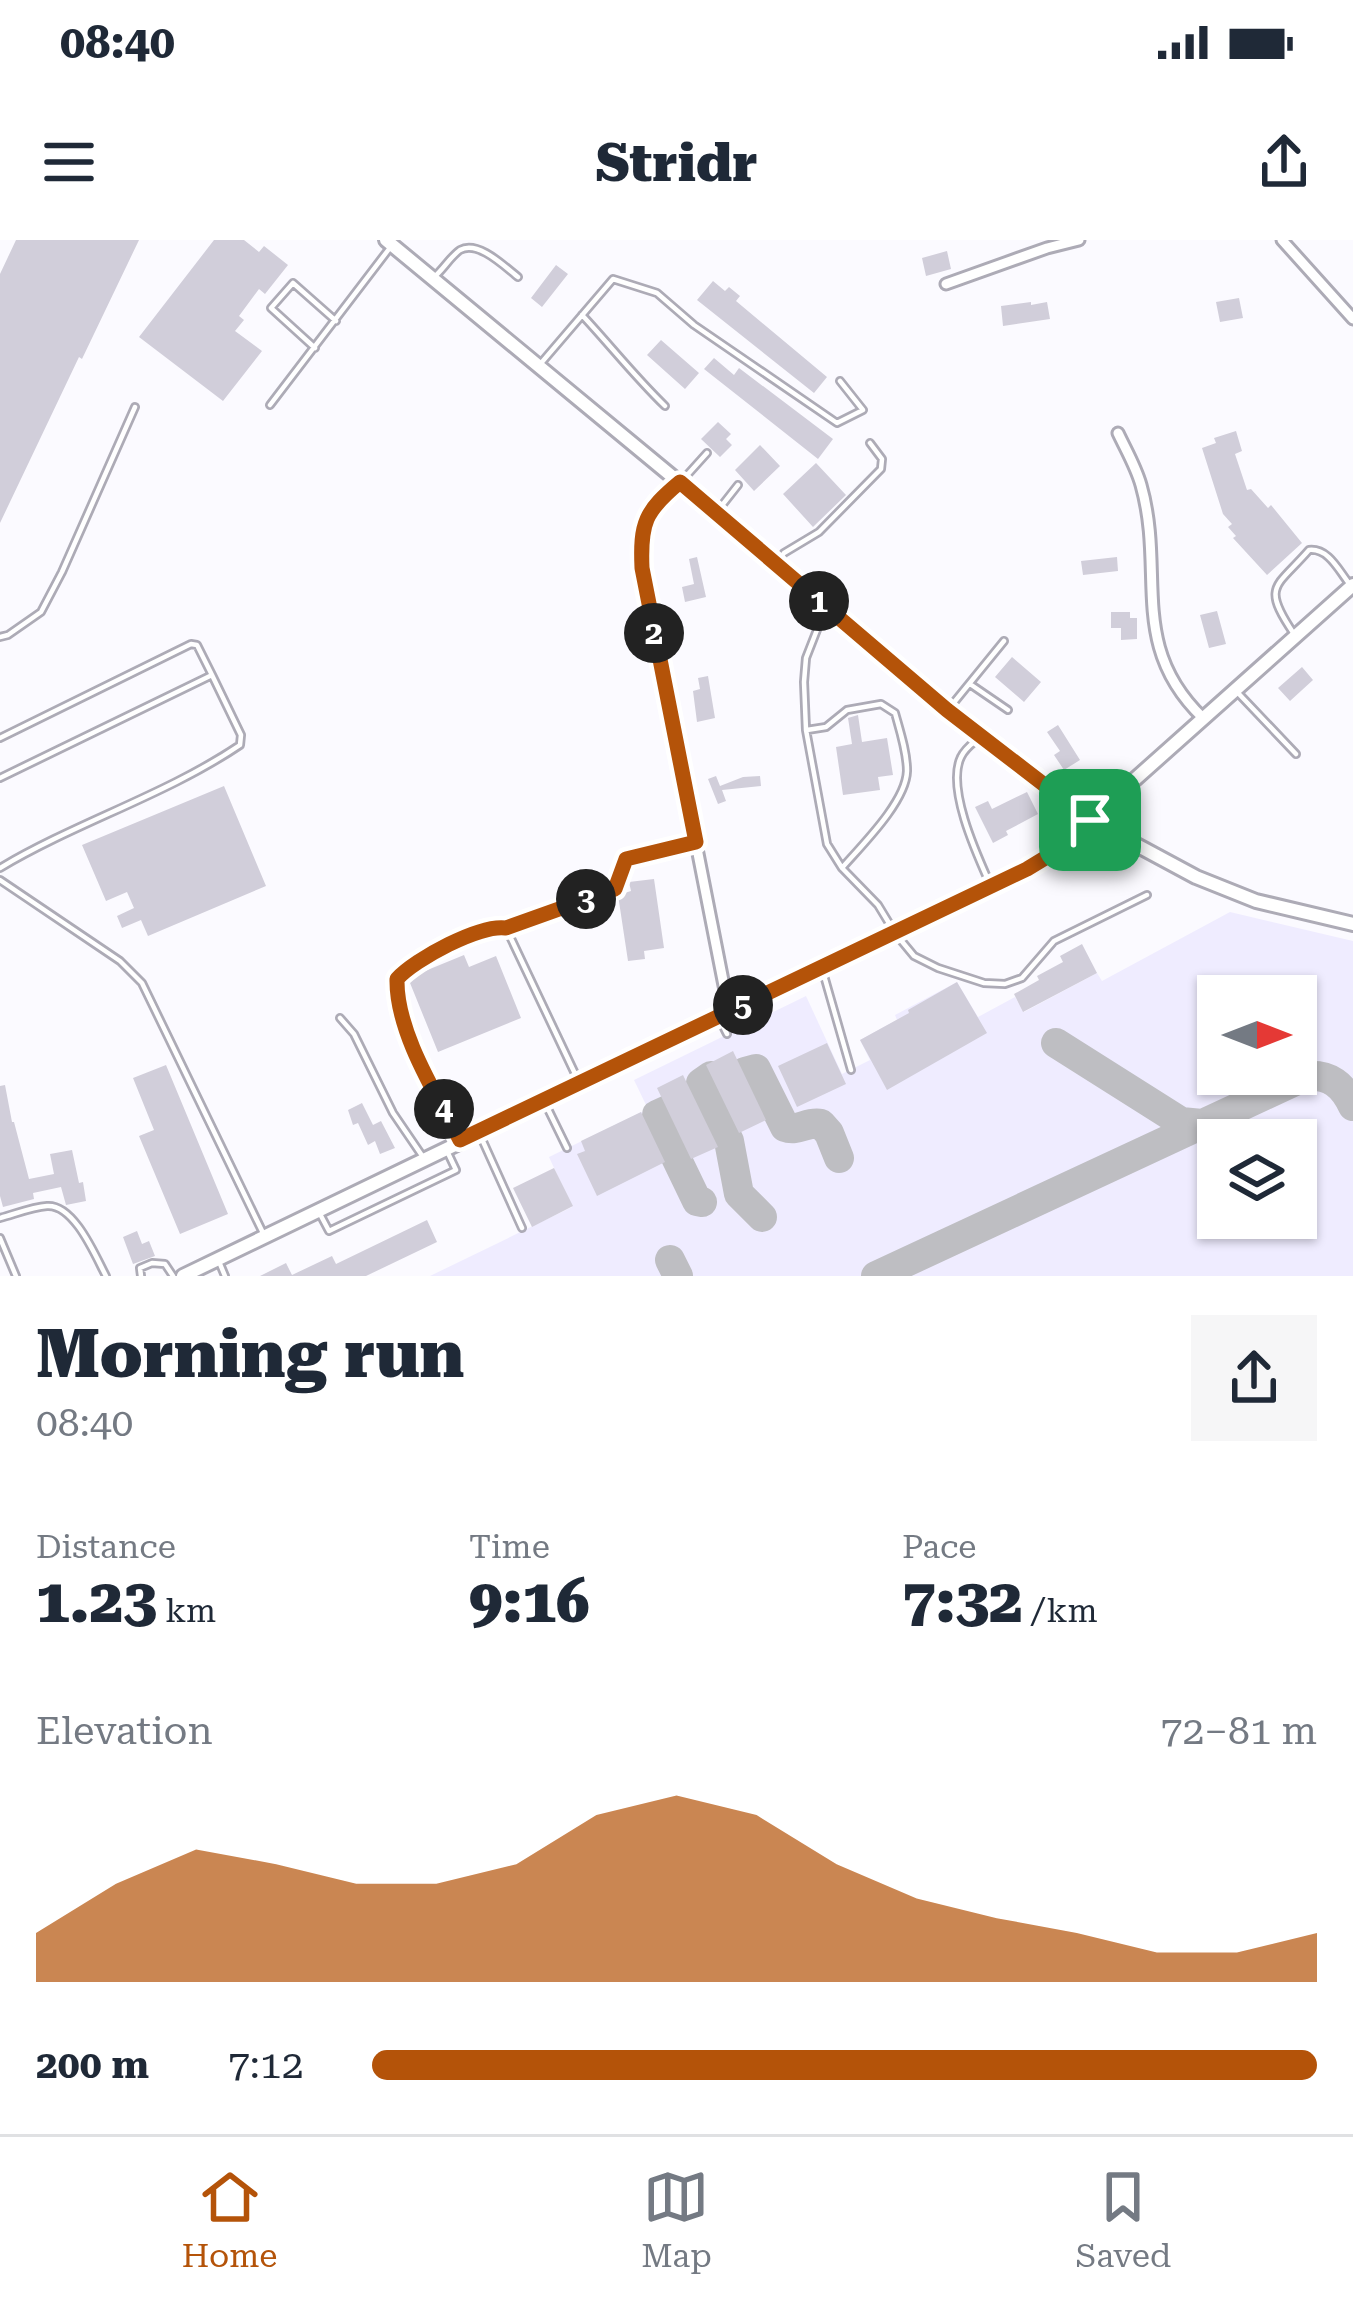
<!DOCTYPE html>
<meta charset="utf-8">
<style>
:root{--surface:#fff;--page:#f6f6f7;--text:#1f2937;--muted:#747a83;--line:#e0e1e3;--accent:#b45309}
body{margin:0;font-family:"Roboto Serif",serif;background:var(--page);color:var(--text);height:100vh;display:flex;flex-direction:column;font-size:45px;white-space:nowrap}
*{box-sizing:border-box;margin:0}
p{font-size:39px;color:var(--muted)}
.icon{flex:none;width:66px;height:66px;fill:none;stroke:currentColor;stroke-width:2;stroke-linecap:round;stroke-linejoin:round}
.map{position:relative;height:1036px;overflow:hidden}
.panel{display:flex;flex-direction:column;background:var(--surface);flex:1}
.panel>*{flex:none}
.needle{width:78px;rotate:90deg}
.buttons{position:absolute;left:1197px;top:735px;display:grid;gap:24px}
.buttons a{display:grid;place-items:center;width:120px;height:120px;border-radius:0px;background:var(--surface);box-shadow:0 3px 9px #0004;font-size:60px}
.pin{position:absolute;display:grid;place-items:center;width:102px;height:102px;color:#fff;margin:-51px;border-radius:24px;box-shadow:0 6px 18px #0006}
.km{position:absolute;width:60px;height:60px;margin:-30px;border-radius:50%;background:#222;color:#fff;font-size:33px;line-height:60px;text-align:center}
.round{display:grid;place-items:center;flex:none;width:126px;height:126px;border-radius:0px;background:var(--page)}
.summary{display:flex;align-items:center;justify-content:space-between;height:204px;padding:0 36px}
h1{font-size:66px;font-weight:800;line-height:90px}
.metrics{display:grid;grid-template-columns:repeat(3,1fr);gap:18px;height:204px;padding:12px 36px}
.metrics div{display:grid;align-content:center}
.metrics b{font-size:60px;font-weight:800}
.metrics small{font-size:33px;font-weight:400}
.metrics p{font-size:33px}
.chart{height:336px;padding:24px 36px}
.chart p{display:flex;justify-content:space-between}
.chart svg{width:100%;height:216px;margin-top:12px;fill:var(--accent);opacity:.7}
ul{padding:0 36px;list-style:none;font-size:39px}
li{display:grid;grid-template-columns:192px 144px 1fr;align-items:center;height:90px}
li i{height:30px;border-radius:15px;background:var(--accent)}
.status{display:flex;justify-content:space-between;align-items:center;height:84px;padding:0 60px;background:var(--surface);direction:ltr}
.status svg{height:33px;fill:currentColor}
header{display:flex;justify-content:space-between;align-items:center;height:156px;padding:0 36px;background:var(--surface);font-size:54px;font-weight:800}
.tab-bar{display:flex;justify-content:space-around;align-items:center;height:168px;border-top:3px solid var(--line);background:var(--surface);font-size:33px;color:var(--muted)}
.tab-bar a{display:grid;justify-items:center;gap:6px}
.tab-bar .current{color:var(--accent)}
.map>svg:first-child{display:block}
.built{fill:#efecff;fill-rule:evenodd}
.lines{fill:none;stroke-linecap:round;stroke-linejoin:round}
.taxiway{stroke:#bebec2;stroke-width:30}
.building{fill:#d1ceda}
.service-casing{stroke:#adabb6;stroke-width:10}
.minor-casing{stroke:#adabb6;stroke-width:15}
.tertiary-casing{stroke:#adabb6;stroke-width:18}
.service{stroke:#fff;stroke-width:4.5}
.minor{stroke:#fff;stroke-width:9}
.tertiary{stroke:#fff;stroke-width:12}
.route-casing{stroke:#fff;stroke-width:24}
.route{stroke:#b45309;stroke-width:15}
</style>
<div class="status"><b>08:40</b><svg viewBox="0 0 49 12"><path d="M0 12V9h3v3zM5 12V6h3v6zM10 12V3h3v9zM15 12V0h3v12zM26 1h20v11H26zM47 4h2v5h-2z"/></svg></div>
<header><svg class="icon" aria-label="menu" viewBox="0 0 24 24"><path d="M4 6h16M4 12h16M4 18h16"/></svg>Stridr<svg class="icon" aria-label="share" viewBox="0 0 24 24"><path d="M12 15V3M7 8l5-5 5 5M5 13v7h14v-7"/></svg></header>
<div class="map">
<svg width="1353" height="1036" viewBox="0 0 1353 1036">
<rect width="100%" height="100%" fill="#fbfaff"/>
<path class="built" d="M1230,672L1353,701V1036H430L572,967L549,917L648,869L634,840L806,756L842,834L870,820L860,800L897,780L895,775L957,742L978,777L1015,757L1024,772L1097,733L1102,741ZM1218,756H1296V834H1218ZM1218,900H1296V978H1218Z"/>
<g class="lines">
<path class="taxiway" d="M1056,803L1181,882L1202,884
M745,832L756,829L785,887C798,892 807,881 821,884L829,893L839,918
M711,836L701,843L729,901L739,954L762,977
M668,870L657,875V878L697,961L702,962
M670,1020L678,1036
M876,1036L1306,836C1330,834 1343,845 1353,866"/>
</g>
<path class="building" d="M16,0H139L82,119L79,117L0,283V34Z
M214,0H244L259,12L264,6L288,25L265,54L259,49L239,76L244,80L235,91L262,111L223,161L139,97Z
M947,11L951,29L926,36L922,18Z
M556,25L568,34L542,67L531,58Z
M713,41L725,51L729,47L740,56L736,61L827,137L814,153L697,60Z
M1239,58L1243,78L1220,82L1216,62Z
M1031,62V65L1047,62L1050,79L1003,86L1001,66Z
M661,100L699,133L685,149L647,115Z
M714,118L734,135L739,128L833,199L818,219L704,129Z
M718,182L731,194L726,199L732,205L720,217L701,199Z
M1236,191L1242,211L1235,214L1247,250L1251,249L1268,268L1271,265L1302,303L1267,335L1233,298L1236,296L1228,287L1232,284L1223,274L1202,208L1216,203L1214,198Z
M760,205L780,226L754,251L735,230Z
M816,223L846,255L813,287L783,254Z
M697,317L706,357L685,362L682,347L694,344L689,319Z
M1117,317L1118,331L1083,335L1081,321Z
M1217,371L1226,404L1209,408L1200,375Z
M1111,372H1130V378H1137V399L1121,400V388H1111Z
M1012,417L1041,442L1024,462L995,437Z
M1302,427L1313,440L1290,461L1278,448Z
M708,436L715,478L697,482L693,451L700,449L698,438Z
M858,475L862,502L887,498L893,535L878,537L880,550L843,555L836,507L852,504L848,478Z
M1058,485L1080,520L1064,530L1054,515L1060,511L1047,492Z
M716,536L720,546L743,537L760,536L761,546L722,550L726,561L718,564L708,539Z
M224,546L266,646L148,696L141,680L122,688L117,676L134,668L127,652L106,661L82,605Z
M1027,552L1038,574L1006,591L1008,595L993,603L975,567L988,561L992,569Z
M654,639L664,708L644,711L645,719L628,721L618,655L631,651L629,642Z
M1082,704L1097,733L1023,772L1014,754L1039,740L1037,736L1063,722L1060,716Z
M464,715L469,727L496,716L521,778L438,812L408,738Z
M957,742L987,793L887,850L860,800L909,773L908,770Z
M827,803L846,844L797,867L778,826Z
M733,811L766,880L739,893L706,825Z
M166,825L228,974L180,994L139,896L154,890L133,838Z
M683,835L718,907L691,919L657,848Z
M5,845L12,882H14L29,939L54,934L50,914L72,910L79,943L83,942L86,961L66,965L61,947L33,953L34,959L3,967L0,956V846Z
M362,863L373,885L381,881L395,908L380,914L375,901L368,905L358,883L353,885L348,870Z
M641,872L665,922L597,956L577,914L585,911L581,901Z
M554,928L573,966L532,987L513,948Z
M427,980L437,1002L366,1036H260L286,1023L292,1035L332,1016L336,1024Z
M137,991L142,1004L149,1001L155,1016L133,1024L123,997Z"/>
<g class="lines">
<g class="service-casing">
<path id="service" d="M433,38C443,30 450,17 460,10C478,0 504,26 518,37
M582,75C610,105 635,137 665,166
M315,108L271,68L293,43L336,81
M542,122L613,39L657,53L694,85L837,183L863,170L840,141
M270,165L389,9
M680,243L707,213
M716,273L738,245
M779,320L784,313L819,292L881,229L882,219L870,203
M824,372L806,418L804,442L806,490L827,604L842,628L878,665L895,693L914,716L938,728L984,743L1005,744L1022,738L1054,701L1147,655
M1294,394C1261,345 1276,348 1309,310C1328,308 1338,329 1348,342
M0,397L8,395L41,372L62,332L135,167
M970,444L1008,470
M1239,454L1296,514
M947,471L1004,401
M807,490L826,487L847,470L881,464L895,473C900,491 907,512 907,531C906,562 862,605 842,628
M980,497C973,503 965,508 961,517C946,548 977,615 990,644
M0,498L191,404L197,405L212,435L0,538
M0,628C77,582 166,555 240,505L241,495L212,435
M0,640L120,721L142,743L264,995
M506,688L615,649L626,619L696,602
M823,732L851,830
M340,778L354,794L393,873L423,917
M721,782L727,794
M546,865L567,908
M481,897L522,988
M460,900C436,854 395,792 397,739L404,731C431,716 476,683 506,688L578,840
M320,974L329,991L456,930L447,911
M0,978C15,974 32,967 47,966C74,964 95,1015 106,1036
M0,998L16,1036
M220,1024L225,1036
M141,1036L140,1028L152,1023L165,1024L173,1036"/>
</g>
<g class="minor-casing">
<path id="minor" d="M1282,0L1353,79
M946,44L1047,8L1079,0
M1118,193C1126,210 1136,227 1141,245C1166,333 1127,405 1203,478
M680,243C644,271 640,283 642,329L729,771"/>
</g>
<g class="tertiary-casing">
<path id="tertiary" d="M386,0L680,243L947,471L1090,580L1196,637L1256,661L1353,684
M183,1036L1027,629L1050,615L1353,345"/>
</g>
<use href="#service" class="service"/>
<use href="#minor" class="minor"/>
<use href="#tertiary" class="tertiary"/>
</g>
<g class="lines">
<g class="route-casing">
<path id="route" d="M680,242L947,470L1090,580L1050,615L1027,629L460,900C436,854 396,792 397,739C415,719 480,684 506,688L615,649L626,619L696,602L642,328C640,283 645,271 680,242Z"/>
</g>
<use href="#route" class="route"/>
</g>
</svg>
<div class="buttons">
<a><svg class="needle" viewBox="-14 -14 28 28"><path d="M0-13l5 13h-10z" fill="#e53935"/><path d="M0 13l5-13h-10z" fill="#747a83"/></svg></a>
<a><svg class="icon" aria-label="layers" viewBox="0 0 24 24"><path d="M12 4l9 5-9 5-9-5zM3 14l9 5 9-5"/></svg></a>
</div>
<div class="pin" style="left:1090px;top:580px;background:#1e9e55"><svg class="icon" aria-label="arrive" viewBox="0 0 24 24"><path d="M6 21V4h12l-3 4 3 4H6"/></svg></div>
<b class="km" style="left:819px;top:361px">1</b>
<b class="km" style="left:654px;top:393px">2</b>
<b class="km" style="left:586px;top:659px">3</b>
<b class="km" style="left:444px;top:869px">4</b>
<b class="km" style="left:743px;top:765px">5</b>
</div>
<section class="panel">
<div class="summary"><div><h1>Morning run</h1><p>08:40</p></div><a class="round"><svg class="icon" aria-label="share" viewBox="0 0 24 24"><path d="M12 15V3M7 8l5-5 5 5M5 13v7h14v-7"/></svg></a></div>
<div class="metrics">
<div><p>Distance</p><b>1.23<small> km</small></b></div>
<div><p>Time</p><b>9:16</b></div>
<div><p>Pace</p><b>7:32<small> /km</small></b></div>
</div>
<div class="chart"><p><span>Elevation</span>72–81 m</p>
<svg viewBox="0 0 160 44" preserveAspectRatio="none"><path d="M0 44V34L10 24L20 17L30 20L40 24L50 24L60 20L70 10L80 6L90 10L100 20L110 27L120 31L130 34L140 38L150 38L160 34V44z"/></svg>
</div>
<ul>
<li><b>200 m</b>7:12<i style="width:100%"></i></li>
</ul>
</section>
<nav class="tab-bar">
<a class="current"><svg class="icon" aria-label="home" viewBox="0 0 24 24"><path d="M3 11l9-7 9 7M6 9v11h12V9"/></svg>Home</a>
<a><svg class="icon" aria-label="map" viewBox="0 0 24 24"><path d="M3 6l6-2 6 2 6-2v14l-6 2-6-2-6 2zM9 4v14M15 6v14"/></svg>Map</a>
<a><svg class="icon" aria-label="saved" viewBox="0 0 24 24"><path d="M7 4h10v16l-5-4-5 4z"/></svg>Saved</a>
</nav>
